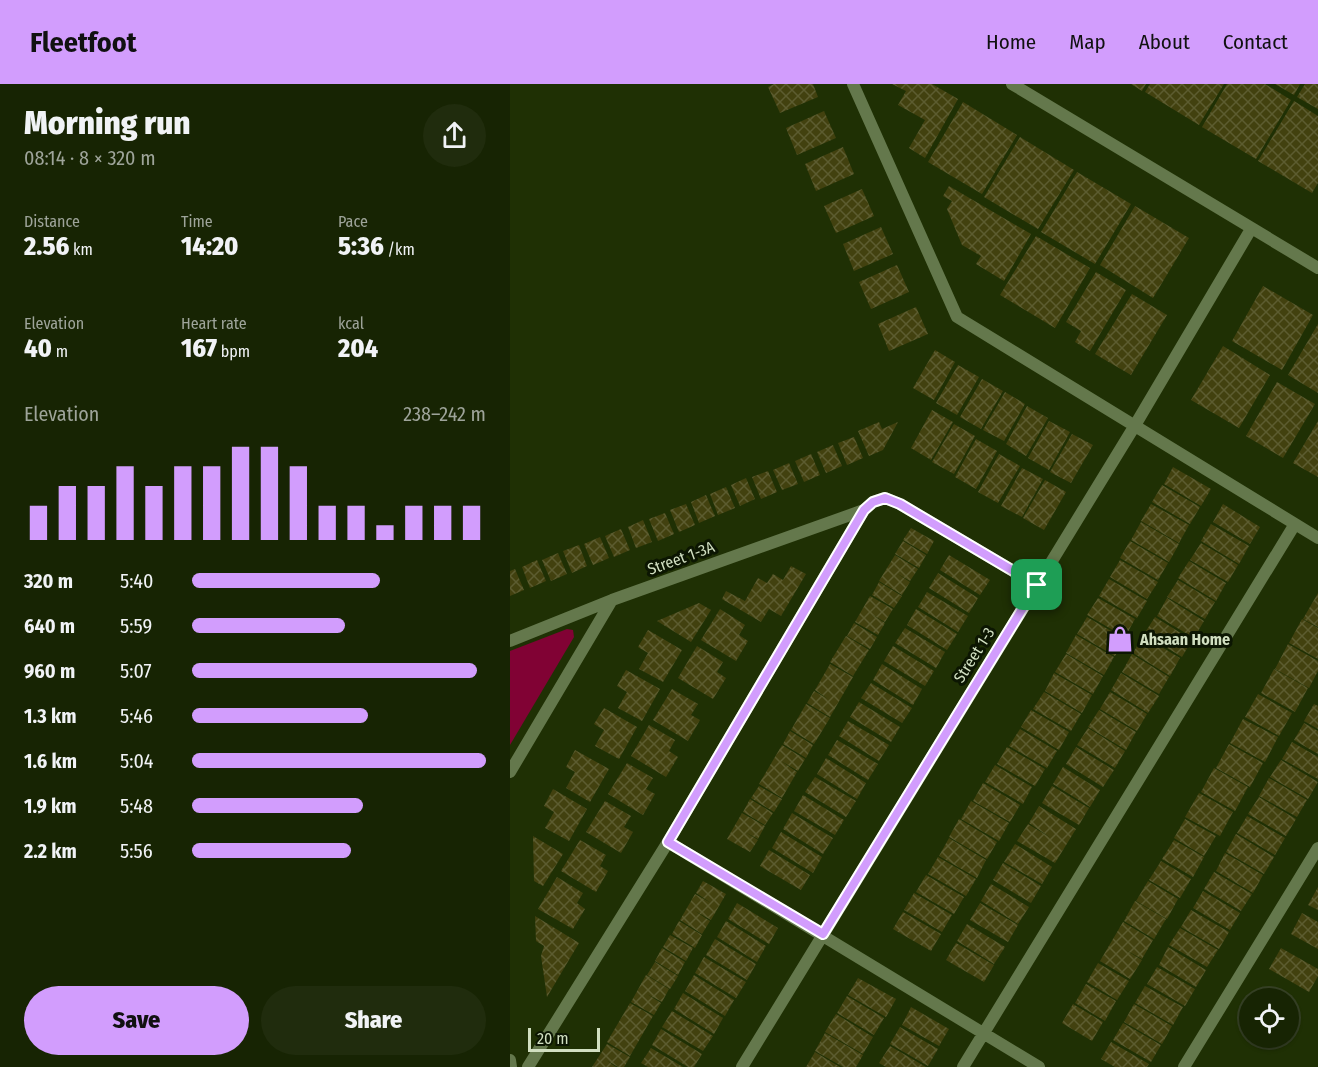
<!DOCTYPE html>
<meta charset="utf-8">
<style>
:root{--surface:#172403;--page:#202c0d;--text:#f1f3f6;--muted:#9ea49a;--line:#364125;--accent:#d29dfd}
body{margin:0;font-family:"Fira Sans Condensed",sans-serif;background:var(--page);color:var(--text);height:100vh;display:flex;flex-direction:column;font-size:22px;white-space:nowrap}
*{box-sizing:border-box;margin:0}
p{font-size:20px;color:var(--muted)}
.icon{flex:none;width:33px;height:33px;fill:none;stroke:currentColor;stroke-width:2;stroke-linecap:round;stroke-linejoin:round}
.map{position:relative;flex:1;overflow:hidden}
.details{display:flex;flex-direction:column;background:var(--surface);width:510px}
.details>*{flex:none}
.tools{position:absolute;left:729px;top:904px;display:grid;gap:12px}
.tools a{display:grid;place-items:center;width:60px;height:60px;border-radius:50%;background:var(--surface);box-shadow:0 2px 4px #0004,0 0 0 2px var(--line);font-size:30px}
.scale{position:absolute;left:18px;bottom:15px;width:72px;box-sizing:border-box;padding-left:6px;border:3px solid #d1dfc1;border-top:0;font-size:16px;line-height:21px;white-space:nowrap;color:#d1dfc1;-webkit-text-stroke:4px #0c1602;paint-order:stroke}
.pin{position:absolute;display:grid;place-items:center;width:51px;height:51px;color:#fff;margin:-26px;border-radius:12px;box-shadow:0 3px 9px #0006}
.round{display:grid;place-items:center;flex:none;width:63px;height:63px;border-radius:32px;background:var(--page)}
.head{display:flex;align-items:center;justify-content:space-between;height:102px;padding:0 24px}
h1{font-size:33px;font-weight:800;line-height:45px}
.metrics{display:grid;grid-template-columns:repeat(3,1fr);gap:9px;height:102px;padding:6px 24px}
.metrics div{display:grid;align-content:center}
.metrics b{font-size:26px;font-weight:800}
.metrics small{font-size:16px;font-weight:400}
.metrics p{font-size:16px}
.chart{height:168px;padding:12px 24px}
.chart p{display:flex;justify-content:space-between}
.chart svg{width:100%;height:108px;margin-top:6px;stroke:var(--accent);stroke-width:6}
.cta{display:flex;gap:12px;margin-top:auto;padding:12px 24px}
.cta a{flex:1;height:69px;border-radius:36px;background:var(--accent);color:#111;font-size:24px;font-weight:800;line-height:69px;text-align:center}
.cta a+a{background:var(--page);color:var(--text)}
ul{padding:0 24px;list-style:none;font-size:20px}
li{display:grid;grid-template-columns:96px 72px 1fr;align-items:center;height:45px}
li i{height:15px;border-radius:8px;background:var(--accent)}
header{display:flex;align-items:center;gap:36px;box-sizing:border-box;height:84px;padding:0 30px;background:var(--accent);color:#111}
header strong{font-size:28px}
nav{display:flex;gap:33px;margin-inline-start:auto;font-size:21px}
main{display:flex;flex:1;min-height:0}
.map>svg:first-child{display:block}
.park{fill:#810234}
.building{fill:url(#building-cross-hatch)}
.lines{fill:none;stroke-linecap:round;stroke-linejoin:round}
.minor{stroke:#64784c;stroke-width:12}
.route-casing{stroke:#fff;stroke-width:12}
.route{stroke:#d29dfd;stroke-width:8}
.labels{text-anchor:middle;dominant-baseline:central;stroke-width:6;stroke-linejoin:round;paint-order:stroke}
.street-label{font-size:16px;fill:#d1dfc1;stroke:#0c1602}
.poi-label{font-size:16px;font-weight:bold;fill:#d1dfc1;stroke:#0c1602;text-anchor:start}
</style>
<header>
<strong>Fleetfoot</strong>
<nav><a>Home</a><a>Map</a><a>About</a><a>Contact</a></nav>
</header>
<main>
<section class="details">
<div class="head"><div><h1>Morning run</h1><p>08:14 · 8 × 320 m</p></div><a class="round"><svg class="icon" aria-label="share" viewBox="0 0 24 24"><path d="M12 15V3M7 8l5-5 5 5M5 13v7h14v-7"/></svg></a></div>
<div class="metrics">
<div><p>Distance</p><b>2.56<small> km</small></b></div>
<div><p>Time</p><b>14:20</b></div>
<div><p>Pace</p><b>5:36<small> /km</small></b></div>
</div>
<div class="metrics">
<div><p>Elevation</p><b>40<small> m</small></b></div>
<div><p>Heart rate</p><b>167<small> bpm</small></b></div>
<div><p>kcal</p><b>204</b></div>
</div>
<div class="chart"><p><span>Elevation</span>238–242 m</p>
<svg viewBox="0 0 160 44" preserveAspectRatio="none"><path d="M5 44V30M15 44V22M25 44V22M35 44V14M45 44V22M55 44V14M65 44V14M75 44V6M85 44V6M95 44V14M105 44V30M115 44V30M125 44V38M135 44V30M145 44V30M155 44V30"/></svg>
</div>
<ul>
<li><b>320 m</b>5:40<i style="width:64%"></i></li>
<li><b>640 m</b>5:59<i style="width:52%"></i></li>
<li><b>960 m</b>5:07<i style="width:97%"></i></li>
<li><b>1.3 km</b>5:46<i style="width:60%"></i></li>
<li><b>1.6 km</b>5:04<i style="width:100%"></i></li>
<li><b>1.9 km</b>5:48<i style="width:58%"></i></li>
<li><b>2.2 km</b>5:56<i style="width:54%"></i></li>
</ul>
<div class="cta"><a>Save</a><a>Share</a></div>
</section>
<div class="map">
<svg width="808" height="983" viewBox="0 0 808 983">
<defs>
<pattern id="building-cross-hatch" width="8" height="8" patternUnits="userSpaceOnUse" patternTransform="scale(1.5)"><rect width="8" height="8" fill="#42410f"/><path d="M0 0l8 8M0 8l8-8" fill="none" stroke="#5c5c30"/></pattern>
</defs>
<rect width="100%" height="100%" fill="#1f3004"/>
<path class="park" d="M57,545L63,546L64,553L0,661V567Z"/>
<path class="building" d="M264,0H303L308,13L270,29L258,3Z
M382,0H422L448,15L415,74L399,64L415,36L388,21L396,7Z
M621,0H636L632,7Z
M640,0H714L689,41L635,8Z
M717,0H755L781,16L746,75L692,43Z
M765,0H790L784,11Z
M795,0H808V25L787,13Z
M784,17L808,32V99L802,109L748,77Z
M453,18L507,51L472,110L418,78Z
M314,27L326,54L287,71L276,44Z
M510,53L564,86L528,145L474,113Z
M333,63L344,90L306,107L295,80Z
M567,88L621,120L585,180L531,148Z
M439,102L521,150L494,197L466,180L471,172L452,161L437,125L442,117L433,112Z
M352,105L364,132L326,149L314,122Z
M625,122L679,154L643,214L590,181Z
M371,143L383,170L344,187L333,160Z
M526,152L580,184L545,244L490,211Z
M387,181L399,208L361,225L349,198Z
M586,188L616,206L580,267L565,258L571,247L556,238Z
M753,202L803,231L772,286L722,257Z
M622,210L657,231L621,291L585,270Z
M406,223L418,250L379,267L368,240Z
M808,240V309L778,291Z
M713,262L760,291L729,344L681,316Z
M425,266L445,278L424,316L403,304Z
M448,281L469,293L447,331L426,319Z
M472,295L493,307L471,345L450,333Z
M767,298L805,320L773,374L736,352Z
M495,308L515,320L494,357L473,346Z
M517,322L538,334L516,372L496,360Z
M422,326L443,338L421,376L401,364Z
M539,337L560,348L539,386L518,374Z
M808,337V393L783,379Z
M369,338L372,345L388,338L373,366L359,372L348,347Z
M444,340L465,352L444,390L422,378Z
M562,350L583,361L561,399L540,388Z
M344,353L353,374L337,381L328,359Z
M466,355L487,367L466,405L445,393Z
M323,361L332,382L316,389L307,368Z
M301,370L310,391L294,398L285,377Z
M489,370L510,382L488,419L468,408Z
M279,379L288,400L272,406L263,386Z
M663,383L701,405L691,422L654,400Z
M512,384L533,395L512,433L491,422Z
M258,387L267,408L251,415L242,393Z
M236,394L245,415L230,422L221,401Z
M535,396L556,408L534,446L513,434Z
M652,401L690,423L680,440L642,418Z
M216,403L225,424L208,431L200,410Z
M196,411L205,432L189,439L181,418Z
M176,420L185,441L169,448L160,426Z
M641,420L679,441L669,459L631,437Z
M713,420L750,443L740,460L703,438Z
M155,429L164,450L148,457L139,435Z
M133,436L142,458L126,464L118,443Z
M631,438L669,460L659,478L621,456Z
M701,440L739,462L729,480L691,457Z
M401,444L424,457L417,470L393,456Z
M111,445L120,466L104,473L95,452Z
M90,453L99,474L83,481L74,460Z
M393,457L416,471L409,484L385,470Z
M620,457L658,479L648,496L610,474Z
M691,459L728,481L718,498L680,476Z
M69,461L77,482L62,489L53,467Z
M48,469L57,490L41,497L32,476Z
M385,471L408,485L400,497L386,489L400,498L392,511L369,497Z
M439,471L480,496L470,511L430,486Z
M27,476L36,497L20,504L12,483Z
M610,476L648,498L637,515L600,493Z
M679,477L716,499L706,517L668,494Z
M281,482L296,490L271,532L259,525L251,538L212,515L216,507L235,517L248,494L257,499L263,490L273,496Z
M5,485L14,506L0,512V487Z
M428,489L468,514L459,529L419,504Z
M599,495L637,517L627,534L589,512Z
M668,496L705,518L695,535L657,513Z
M369,498L392,512L384,524L362,511Z
M417,508L458,532L448,548L408,523Z
M808,509V543L793,535Z
M360,512L383,525L375,538L361,530L375,539L368,551L345,538Z
M588,514L625,535L615,553L577,531Z
M657,514L694,537L684,554L647,532Z
M189,519L201,526L181,558L147,537Z
M210,525L235,541L229,551L238,557L226,577L191,556Z
M406,525L447,550L437,566L397,541Z
M577,533L615,555L605,572L567,550Z
M645,533L682,556L672,573L634,550Z
M792,535L808,544V575L779,559Z
M344,539L367,553L360,565L337,552Z
M395,544L435,568L426,584L385,559Z
M138,546L172,566L153,598L129,585L138,569L128,563Z
M566,551L604,573L594,591L556,569Z
M336,552L359,566L343,592L320,578Z
M633,552L670,574L660,592L623,569Z
M778,560L808,577V587L799,604L765,585Z
M187,562L213,578L207,588L216,594L203,615L168,594Z
M383,562L424,587L415,602L374,577Z
M556,570L593,592L583,610L545,588Z
M622,570L659,593L649,610L612,588Z
M320,580L343,593L320,633L297,619L304,607L318,615L305,606Z
M372,580L412,605L403,621L363,596Z
M764,585L798,604L785,628L751,609Z
M116,586L150,605L132,637L108,624L117,608L107,602Z
M544,589L582,611L572,629L535,607Z
M611,589L649,612L638,629L601,606Z
M361,599L402,624L392,639L351,614Z
M162,605L188,620L181,631L190,636L178,657L143,636Z
M534,608L571,630L561,647L523,625Z
M600,608L637,630L627,647L590,625Z
M748,610L782,629L769,652L735,633Z
M349,618L390,643L381,658L340,633Z
M296,620L320,634L304,660L281,646Z
M804,620L808,622V645L794,637Z
M94,624L127,643L109,675L85,662L94,646L84,640Z
M521,626L559,648L549,666L511,643Z
M589,626L626,648L616,666L578,643Z
M733,635L768,653L755,678L720,659Z
M338,637L379,661L369,677L329,652Z
M794,639L808,647V670L784,656Z
M139,641L165,656L159,667L168,673L156,693L121,672Z
M578,644L615,667L605,684L567,661Z
M510,645L547,667L537,684L499,662Z
M280,647L303,661L296,674L273,660Z
M327,656L368,680L358,696L318,671Z
M782,658L808,673V695L772,675Z
M719,660L753,679L740,703L706,684Z
M272,661L295,675L288,687L271,677L287,688L272,714L249,700Z
M497,663L535,685L525,702L487,680Z
M566,663L604,686L593,703L556,680Z
M65,666L99,685L80,718L56,704L65,688L56,683Z
M316,674L356,699L347,715L307,690Z
M771,676L808,698L798,715L760,693Z
M117,679L143,694L136,705L145,710L133,731L98,710Z
M485,681L522,703L513,720L475,698Z
M553,683L590,706L580,723L543,700Z
M704,684L738,703L725,727L691,708Z
M305,693L346,717L336,733L295,708Z
M759,694L797,716L787,733L749,712Z
M473,699L510,721L500,738L463,717Z
M249,702L272,715L264,728L241,714Z
M542,702L579,724L569,741L532,719Z
M43,705L77,725L59,757L35,744L44,728L34,722Z
M689,709L723,728L710,752L675,733Z
M293,711L334,736L325,751L284,727Z
M749,713L786,735L776,752L738,730Z
M240,715L263,729L255,741L233,728Z
M95,717L121,732L114,743L123,748L111,769L76,748Z
M461,717L499,739L489,757L451,735Z
M529,722L566,745L545,779L507,757L518,740L541,754L519,739Z
M232,729L255,742L248,755L235,748L248,756L240,768L217,755Z
M282,729L323,754L313,770L273,745Z
M737,732L775,754L765,771L727,749Z
M449,735L487,758L477,775L439,753Z
M675,735L706,752L694,772L664,754Z
M271,748L312,773L303,789L262,764Z
M726,750L764,773L754,790L716,768Z
M23,752L53,770L33,802L24,797Z
M439,754L476,776L467,794L429,772Z
M70,756L96,771L90,782L98,787L86,808L51,787Z
M664,756L694,773L683,793L652,775Z
M505,760L542,783L532,800L494,778Z
M259,766L300,791L291,806L250,782Z
M715,769L753,791L743,809L706,787Z
M428,773L466,795L456,812L418,790Z
M651,777L681,795L670,814L639,796Z
M493,779L531,802L521,819L483,796Z
M704,788L742,810L731,827L694,805Z
M416,791L454,813L444,830L406,808Z
M47,793L73,809L67,819L75,825L63,845L28,825Z
M193,797L216,810L201,836L185,827L200,837L192,850L170,836L185,810L201,819L186,809Z
M638,797L668,815L657,835L626,817Z
M481,800L519,823L508,840L471,817Z
M808,803V826L798,821Z
M693,807L730,829L720,846L683,824Z
M404,809L442,831L432,848L394,826Z
M625,817L656,835L644,855L614,837Z
M227,819L268,844L259,860L218,835Z
M470,819L508,841L498,858L460,836Z
M681,826L719,848L709,865L671,843Z
M393,828L431,850L421,867L383,845Z
M792,829L808,838V865L781,850Z
M25,832L69,859L37,913L31,872L34,862L26,857Z
M169,837L192,851L185,864L162,850Z
M216,837L256,862L247,878L207,853Z
M613,838L643,856L632,875L614,865L632,876L620,895L590,877Z
M457,840L495,863L484,880L447,857Z
M670,844L708,866L697,883L659,861Z
M160,851L183,864L176,877L153,863Z
M205,855L246,880L237,896L196,871Z
M446,859L484,881L474,898L436,876Z
M658,863L696,886L686,903L649,881Z
M152,864L175,878L168,891L145,877Z
M771,864L808,885V892L799,908L759,885Z
M194,873L236,898L226,914L185,889Z
M145,878L168,892L160,905L137,891Z
M588,879L619,897L607,916L577,898Z
M647,883L685,905L675,922L637,900Z
M136,891L159,905L152,918L137,910L151,919L144,931L121,918Z
M184,891L224,916L215,932L175,907Z
M348,894L386,915L376,933L338,911Z
M576,900L606,917L595,937L565,919Z
M635,902L673,923L663,941L625,919Z
M173,909L213,934L204,950L164,925Z
M337,912L374,934L364,951L327,929Z
M120,919L143,932L120,972L97,958Z
M563,920L593,938L582,957L552,939Z
M624,920L662,942L652,960L614,938Z
M401,923L439,945L429,962L392,941Z
M162,927L203,952L193,967L152,943Z
M326,930L363,953L353,970L315,948Z
M613,939L651,961L641,978L603,956Z
M390,943L428,965L418,982L380,960Z
M151,945L192,970L184,983H178L142,961Z
M315,949L353,971L346,983H333L305,967Z
M601,958L639,980L637,983H605L591,975Z
M97,960L120,973L114,983H108L96,976L106,983H82Z
M380,962L416,983H376L369,979Z
M141,964L173,983H138L131,979Z
M305,968L330,983H296Z"/>
<g class="lines">
<path class="minor" d="M343,0L447,233L808,454
M502,0L808,184
M0,557L102,516L354,426
M0,688L102,516
M158,758L529,983
M0,976L1,983
M18,983L158,758L354,426L363,418L375,414L390,420L527,501
M232,983L624,343L741,145
M453,983L785,440
M674,983L808,764"/>
</g>
<g class="lines">
<g class="route-casing">
<path id="route" d="M375,414L390,420L527,501L313,850L158,758L354,426L363,418Z"/>
</g>
<use href="#route" class="route"/>
</g>
<defs>
<g id="shop-bare" transform="scale(2.07)"><path d="M-5-2.5h2.3a2.7 3.5 0 0 1 5.4 0H5L5.5 6h-11ZM-1.5-2.5h3a1.5 2.3 0 0 0-3 0Z" fill="#d29dfd" stroke="#0c1602" stroke-width="2.5" paint-order="stroke"/></g>
</defs>
<g fill-rule="evenodd">
<use href="#shop-bare" x="610" y="555"/>
</g>
<g class="labels">
<g class="street-label">
<text transform="translate(171 474) rotate(-20)">Street 1-3A</text>
<text transform="translate(464 571) rotate(-58)">Street 1-3</text>
</g>
<g class="poi-label">
<text x="630" y="555">Ahsaan Home</text>
</g>
</g>
</svg>
<div class="tools">
<a><svg class="icon" aria-label="locate" viewBox="0 0 24 24"><circle cx="12" cy="12" r="6"/><path d="M12 2v4M12 18v4M2 12h4M18 12h4"/></svg></a>
</div>
<div class="scale">20 m</div>
<div class="pin" style="left:527px;top:501px;background:#1e9e55"><svg class="icon" aria-label="arrive" viewBox="0 0 24 24"><path d="M6 21V4h12l-3 4 3 4H6"/></svg></div>
</div>
</main>
